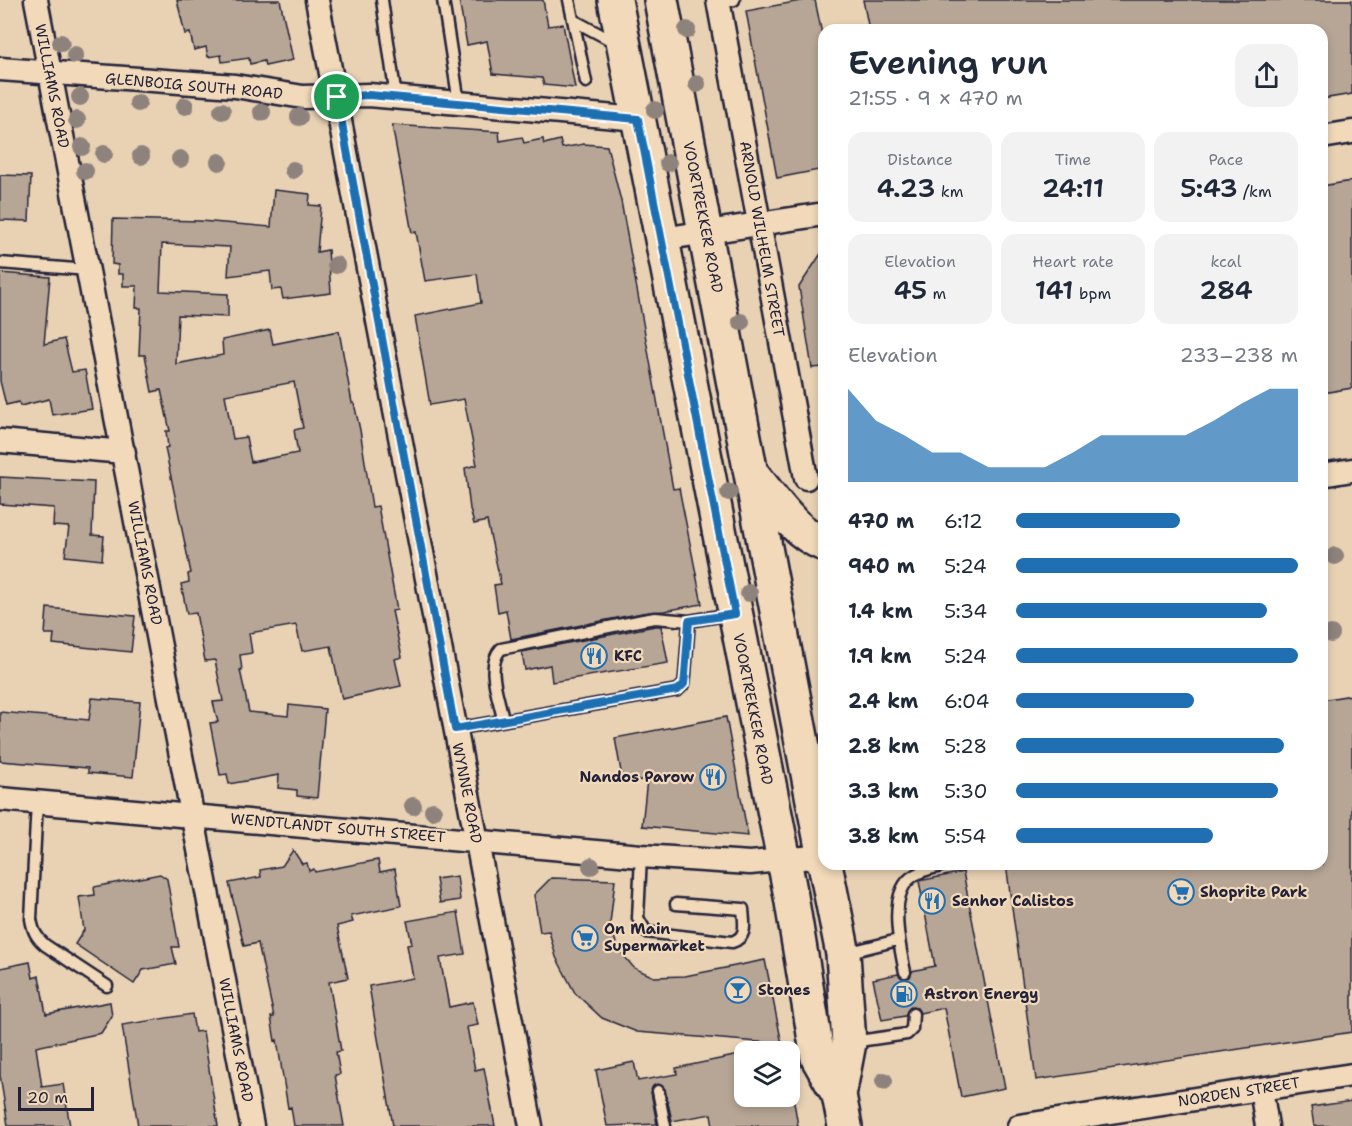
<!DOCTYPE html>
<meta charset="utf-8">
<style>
:root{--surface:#fff;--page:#f2f2f3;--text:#1f2937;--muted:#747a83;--accent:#1f6fb2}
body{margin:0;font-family:"Shantell Sans",sans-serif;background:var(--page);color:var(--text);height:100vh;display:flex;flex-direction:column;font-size:22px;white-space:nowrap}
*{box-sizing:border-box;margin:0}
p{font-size:20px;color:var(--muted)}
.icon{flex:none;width:33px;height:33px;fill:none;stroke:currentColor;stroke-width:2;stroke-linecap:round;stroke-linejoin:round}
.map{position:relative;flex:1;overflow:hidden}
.panel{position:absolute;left:818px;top:24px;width:510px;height:846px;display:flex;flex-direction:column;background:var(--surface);border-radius:18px;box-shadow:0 3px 9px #0003}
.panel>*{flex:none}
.fabs{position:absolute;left:734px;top:1041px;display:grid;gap:12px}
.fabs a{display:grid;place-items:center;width:66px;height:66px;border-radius:12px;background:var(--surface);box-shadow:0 3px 9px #0003;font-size:30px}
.scale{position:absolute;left:18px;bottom:15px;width:76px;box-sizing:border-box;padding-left:6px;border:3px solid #22223b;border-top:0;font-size:16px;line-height:21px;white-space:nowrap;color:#22223b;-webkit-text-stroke:4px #f1d9b9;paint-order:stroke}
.pin{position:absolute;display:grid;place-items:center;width:51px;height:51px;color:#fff;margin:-26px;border:3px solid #fff;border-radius:50%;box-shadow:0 2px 6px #0007}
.round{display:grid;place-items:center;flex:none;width:63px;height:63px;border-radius:18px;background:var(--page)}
.summary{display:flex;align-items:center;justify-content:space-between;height:102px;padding:0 30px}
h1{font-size:33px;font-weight:600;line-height:45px}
.metrics{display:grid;grid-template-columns:repeat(3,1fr);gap:9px;height:102px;padding:6px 30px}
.metrics div{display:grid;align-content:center;border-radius:15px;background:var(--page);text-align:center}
.metrics b{font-size:26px;font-weight:600}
.metrics small{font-size:16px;font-weight:400}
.metrics p{font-size:16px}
.chart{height:168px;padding:12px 30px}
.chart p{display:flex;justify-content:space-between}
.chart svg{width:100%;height:108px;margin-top:6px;fill:var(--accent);opacity:.7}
ul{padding:0 30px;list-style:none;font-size:20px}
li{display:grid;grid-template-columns:96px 72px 1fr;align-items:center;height:45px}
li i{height:15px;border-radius:8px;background:var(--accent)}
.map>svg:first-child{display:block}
.building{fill:#b7a696;stroke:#22223b;stroke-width:1.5;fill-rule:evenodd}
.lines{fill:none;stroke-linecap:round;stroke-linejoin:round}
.service-casing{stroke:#22223b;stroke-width:15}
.minor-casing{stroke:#22223b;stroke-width:27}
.primary-casing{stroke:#22223b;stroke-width:38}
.service{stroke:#f1d9b9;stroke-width:10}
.minor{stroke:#f1d9b9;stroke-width:22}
.primary{stroke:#f1d9b9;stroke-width:33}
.tree{fill:#8e827d}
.route-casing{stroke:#fff;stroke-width:12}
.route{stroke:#1f6fb2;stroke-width:8}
.labels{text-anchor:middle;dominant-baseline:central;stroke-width:4.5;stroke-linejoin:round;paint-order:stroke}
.street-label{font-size:15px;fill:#22223b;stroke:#f1d9b9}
.poi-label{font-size:15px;font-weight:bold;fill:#22223b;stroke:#f1d9b9;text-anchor:start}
</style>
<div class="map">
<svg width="1352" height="1126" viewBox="0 0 1352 1126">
<rect width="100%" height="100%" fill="#e9d2b4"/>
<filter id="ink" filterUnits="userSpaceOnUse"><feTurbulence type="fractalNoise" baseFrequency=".0167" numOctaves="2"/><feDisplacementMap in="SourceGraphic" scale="12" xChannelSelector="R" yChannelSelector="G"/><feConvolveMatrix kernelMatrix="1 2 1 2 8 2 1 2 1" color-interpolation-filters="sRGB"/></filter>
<g filter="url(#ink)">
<path class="building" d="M177,0H280L293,60L265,66L264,61L250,64L249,58L222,62L221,55L208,57L206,47L194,50L190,33L185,34Z
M459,0H543L548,26L563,24L575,88L544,85L542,78L493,74L487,41L467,45Z
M806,0H815L824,44V169L777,178L746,11Z
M863,0H1352V94L1322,99V30H869Z
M392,125L499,132L500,141L522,137L524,143L543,139L544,144L560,140L562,148L584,144L607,146L621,201L673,489L679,488L702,604L664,611L642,613L511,639L506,610L498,612L494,585L501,584L487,521L474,524L470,509L465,468L477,465L464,399L430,405L415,316L481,303L477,274L425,281L416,232L412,233Z
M0,175L31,176L29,221L0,220Z
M1352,181V388L1322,393V186Z
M274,190L310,194L309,205L321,206L317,252L328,250L331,293L283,299L281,289L272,290L270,271L228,276L230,247L162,244L160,291L228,294V317L178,315L176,364L223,355L222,340L270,330L273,344L339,331L352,403H354L360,430L372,507L378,506L397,610L392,611L402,657L395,659L401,686L342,699L331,646L302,651L296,625L249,633L252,653L240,655L242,670H240L249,712L288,716L289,705L325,709L317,798L297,796V790L278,788L279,775L229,784L227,774L220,775L210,723L218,722L213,702L223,701L215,660L205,661L196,613L187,614L181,584L189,582L188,574L191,573L165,448L168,447L166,431H170L161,390L152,392L145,355H139L141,308H136L137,286H123V274H118V265L112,264L113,219L200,221L271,227ZM294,382L303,428L294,430L298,453L251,462L246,437L233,439L225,395Z
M824,249V367L812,368L799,287Z
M0,273L50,277L44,344L64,339L72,372L85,370L92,409L52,415L49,399L20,406L19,402L6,405L0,381Z
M0,477L94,482L92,535L104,536L102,560L65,556L69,527L53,526L54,508L0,504Z
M47,608L135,616L131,652L53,644L54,634H45Z
M655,626H661L668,663L552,682L550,665L525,670L522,652Z
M1352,695V1032L1036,1080L1006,864H1322V700Z
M92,698L140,702L133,777L88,773V768L0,761V712L89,720Z
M726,717L748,836L642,826L647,779L623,783L615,738Z
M293,850L302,864L307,863L309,871L314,869L315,872L378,860L380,872L395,869L401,906L351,916L353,922L337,926L348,978L329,982L341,1051L336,1052L340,1074L335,1075L344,1126H294L291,1107L288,1108L277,1040L275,1041L271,1017H274L258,943L244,946L229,883L261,877L260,870L282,866Z
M963,872L1005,1088L961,1097L944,1008L920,1013L917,1008L910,1007L905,1016L882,1020L873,979L898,974L906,979L910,977L912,971L935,966L919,881Z
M160,874L167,879L179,947H172L176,964L143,970L134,984L75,944L84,930L79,897L95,895L94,887Z
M457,876L460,900L440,903L436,879Z
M551,878L615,880L610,924L618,949L634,968L654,977L685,976L765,960L782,1044L637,1032L602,1018L575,993L556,957L549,931L540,932L534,895Z
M458,912L465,954L440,958L449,1007L473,1002L478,1025L467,1027L475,1070L484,1068L495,1126H393L369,986L413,978L407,945L412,944L407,921Z
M30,962L33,978L39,976L46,1014L110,1002L112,1016L101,1033L36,1047L42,1087L63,1084L70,1126H8L0,1075V968Z
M192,1014L195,1032L203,1031L218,1126H138L122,1025Z
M744,1054V1096H793L798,1126H713L711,1114L672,1121L665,1089L657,1084L653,1086L651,1092L657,1124L607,1126L596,1070L634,1062L638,1081L677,1074L676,1068Z
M1352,1101V1126H1314L1311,1107Z"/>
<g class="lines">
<g class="service-casing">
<path id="service" d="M382,0L396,98
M443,0L459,103
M569,0L586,82
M719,3L734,0
M573,20L618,44
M0,263L88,270
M503,719C499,698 485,666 501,649L643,620L655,618L689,621
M455,729L678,690L684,684L685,675L689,621L732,614
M37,802L31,919C33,931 36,937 45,945L107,986
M641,856L638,918L646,932L732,942C748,937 744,924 743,909L676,904
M846,953L898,940
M905,972C900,947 886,891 915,875C924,869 937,868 947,864
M852,1042L907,1034L912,1029L913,1014
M658,1091L665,1126"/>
</g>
<g class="minor-casing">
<path id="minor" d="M36,0L252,1126
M317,0L531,1126
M718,0L806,478
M0,69L235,86L303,97L369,95L638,119
M1322,137L1352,132
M662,239L824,214
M0,441L124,452
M1322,475L1352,470
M0,799L641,856L750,863L824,856
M1261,1089L1267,1126
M1019,1126L1352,1075"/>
</g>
<g class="primary-casing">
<path id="primary" d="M615,0L791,896L818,1058L839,1095L845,1126
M661,0L824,858
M753,475C773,499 794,533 824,544
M825,864L843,954L849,1043L839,1095"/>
</g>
<use href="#service" class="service"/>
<use href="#minor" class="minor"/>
<use href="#primary" class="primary"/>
</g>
<g class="tree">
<circle cx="687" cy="30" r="9"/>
<circle cx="61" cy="43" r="9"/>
<circle cx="75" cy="55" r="9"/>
<circle cx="697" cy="84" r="9"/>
<circle cx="80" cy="97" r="9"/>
<circle cx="138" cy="103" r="9"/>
<circle cx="185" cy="106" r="9"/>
<circle cx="655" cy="110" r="9"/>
<circle cx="222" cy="111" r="9"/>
<circle cx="262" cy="112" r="9"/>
<circle cx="299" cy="117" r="9"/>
<circle cx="77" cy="120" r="9"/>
<circle cx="82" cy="147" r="9"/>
<circle cx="104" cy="154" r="9"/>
<circle cx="141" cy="156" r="9"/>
<circle cx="180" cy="159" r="9"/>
<circle cx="219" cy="162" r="9"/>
<circle cx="668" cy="163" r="9"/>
<circle cx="293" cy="170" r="9"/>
<circle cx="85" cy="171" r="9"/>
<circle cx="336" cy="265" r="9"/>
<circle cx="741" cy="322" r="9"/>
<circle cx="729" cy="492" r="9"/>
<circle cx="1335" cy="556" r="9"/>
<circle cx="749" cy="593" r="9"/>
<circle cx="1331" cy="634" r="9"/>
<circle cx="413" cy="806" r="9"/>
<circle cx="433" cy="811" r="9"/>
<circle cx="591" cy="866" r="9"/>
<circle cx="884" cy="1081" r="9"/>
</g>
</g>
<g class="lines" filter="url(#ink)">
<g class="route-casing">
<path id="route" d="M369,95L638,119L735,614L689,621L685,675L684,684L678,690L455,729L337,97Z"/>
</g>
<use href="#route" class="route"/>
</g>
<defs>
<g id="restaurant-ring" transform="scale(1.35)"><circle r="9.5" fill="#f1d9b9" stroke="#1f6fb2" stroke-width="1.5"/><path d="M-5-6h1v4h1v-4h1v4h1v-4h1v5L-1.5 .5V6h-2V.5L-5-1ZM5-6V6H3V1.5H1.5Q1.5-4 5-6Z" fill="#1f6fb2"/></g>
<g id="supermarket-ring" transform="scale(1.35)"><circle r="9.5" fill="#f1d9b9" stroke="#1f6fb2" stroke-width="1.5"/><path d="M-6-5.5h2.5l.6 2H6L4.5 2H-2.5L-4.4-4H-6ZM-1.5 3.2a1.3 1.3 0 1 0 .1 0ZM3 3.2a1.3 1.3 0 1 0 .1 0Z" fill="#1f6fb2"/></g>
<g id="bar-ring" transform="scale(1.35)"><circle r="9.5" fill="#f1d9b9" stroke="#1f6fb2" stroke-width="1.5"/><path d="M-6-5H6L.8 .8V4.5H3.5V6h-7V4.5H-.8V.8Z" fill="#1f6fb2"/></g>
<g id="fuel-ring" transform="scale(1.35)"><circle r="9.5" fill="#f1d9b9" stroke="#1f6fb2" stroke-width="1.5"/><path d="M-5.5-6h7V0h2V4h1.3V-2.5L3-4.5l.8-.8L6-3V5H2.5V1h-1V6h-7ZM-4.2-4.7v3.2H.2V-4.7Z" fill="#1f6fb2"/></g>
</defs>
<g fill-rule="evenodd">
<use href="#restaurant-ring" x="594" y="656"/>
<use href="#restaurant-ring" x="713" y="777"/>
<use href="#supermarket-ring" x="1181" y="892"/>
<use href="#restaurant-ring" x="932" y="901"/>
<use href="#supermarket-ring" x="585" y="938"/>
<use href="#bar-ring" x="738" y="990"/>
<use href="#fuel-ring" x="904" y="994"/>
</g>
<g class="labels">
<g class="street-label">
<text transform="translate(52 86) rotate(79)">WILLIAMS ROAD</text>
<text transform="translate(194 86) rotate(5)">GLENBOIG SOUTH ROAD</text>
<text transform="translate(703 217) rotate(79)">VOORTREKKER ROAD</text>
<text transform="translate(762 239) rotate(80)">ARNOLD WILHELM STREET</text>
<text transform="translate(145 563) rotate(79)">WILLIAMS ROAD</text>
<text transform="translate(753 709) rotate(79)">VOORTREKKER ROAD</text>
<text transform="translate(467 793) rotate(79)">WYNNE ROAD</text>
<text transform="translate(338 828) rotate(5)">WENDTLANDT SOUTH STREET</text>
<text transform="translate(236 1040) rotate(79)">WILLIAMS ROAD</text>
<text transform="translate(1239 1092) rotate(-9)">NORDEN STREET</text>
</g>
<g class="poi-label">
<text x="614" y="656">KFC</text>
<text x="694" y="777" text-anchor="end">Nandos Parow</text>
<text x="1200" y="892">Shoprite Park</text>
<text x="952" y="901">Senhor Calistos</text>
<text x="604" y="929">On Main<tspan x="604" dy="17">Supermarket</tspan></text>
<text x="758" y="990">Stones</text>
<text x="924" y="994">Astron Energy</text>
</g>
</g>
</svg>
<div class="fabs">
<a><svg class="icon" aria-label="layers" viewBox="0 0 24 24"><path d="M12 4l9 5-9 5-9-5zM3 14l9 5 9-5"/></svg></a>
</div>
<div class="scale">20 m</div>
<div class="pin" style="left:337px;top:97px;background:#1e9e55"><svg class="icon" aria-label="arrive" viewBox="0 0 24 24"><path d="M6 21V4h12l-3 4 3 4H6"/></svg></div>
<section class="panel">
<div class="summary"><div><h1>Evening run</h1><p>21:55 · 9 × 470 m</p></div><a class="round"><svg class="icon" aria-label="share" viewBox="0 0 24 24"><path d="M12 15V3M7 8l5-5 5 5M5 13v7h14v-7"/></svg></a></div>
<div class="metrics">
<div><p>Distance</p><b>4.23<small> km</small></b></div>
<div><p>Time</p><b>24:11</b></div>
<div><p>Pace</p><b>5:43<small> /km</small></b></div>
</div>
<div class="metrics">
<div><p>Elevation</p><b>45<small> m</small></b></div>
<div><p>Heart rate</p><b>141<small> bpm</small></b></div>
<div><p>kcal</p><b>284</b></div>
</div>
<div class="chart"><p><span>Elevation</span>233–238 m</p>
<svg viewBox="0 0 160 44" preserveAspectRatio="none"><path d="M0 44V6L10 19L20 25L30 32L40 32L50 38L60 38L70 38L80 32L90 25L100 25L110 25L120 25L130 19L140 12L150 6L160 6V44z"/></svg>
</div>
<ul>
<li><b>470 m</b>6:12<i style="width:58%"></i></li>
<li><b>940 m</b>5:24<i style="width:100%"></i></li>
<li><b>1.4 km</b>5:34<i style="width:89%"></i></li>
<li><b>1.9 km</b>5:24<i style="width:100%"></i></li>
<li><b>2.4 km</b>6:04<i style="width:63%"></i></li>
<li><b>2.8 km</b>5:28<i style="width:95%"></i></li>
<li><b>3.3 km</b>5:30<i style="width:93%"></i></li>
<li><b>3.8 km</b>5:54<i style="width:70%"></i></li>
</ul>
</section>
</div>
